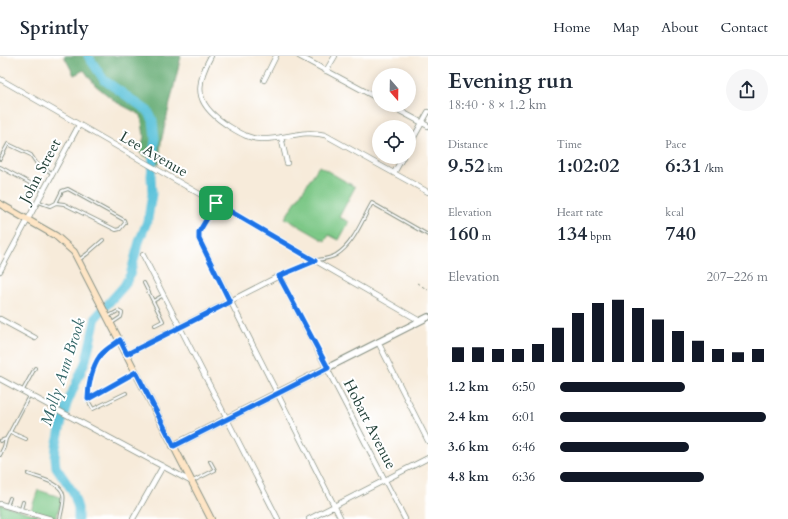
<!DOCTYPE html>
<meta charset="utf-8">
<style>
:root{--surface:#fff;--page:#f6f6f7;--text:#1f2937;--muted:#747a83;--line:#e0e1e3;--accent:#111827}
body{margin:0;font-family:Cardo,serif;background:var(--page);color:var(--text);height:100vh;display:flex;flex-direction:column;font-size:15px;white-space:nowrap}
*{box-sizing:border-box;margin:0}
p{font-size:13px;color:var(--muted)}
.icon{flex:none;width:22px;height:22px;fill:none;stroke:currentColor;stroke-width:2;stroke-linecap:round;stroke-linejoin:round}
.map{position:relative;flex:1;overflow:hidden}
.panel{display:flex;flex-direction:column;background:var(--surface);width:360px}
.panel>*{flex:none}
.needle{width:26px;rotate:160deg}
.buttons{position:absolute;left:372px;top:12px;display:grid;gap:8px}
.buttons a{display:grid;place-items:center;width:44px;height:44px;border-radius:50%;background:var(--surface);box-shadow:0 2px 10px #0003;font-size:20px}
.pin{position:absolute;display:grid;place-items:center;width:34px;height:34px;color:#fff;margin:-17px;border-radius:8px;box-shadow:0 2px 6px #0006}
.round{display:grid;place-items:center;flex:none;width:42px;height:42px;border-radius:21px;background:var(--page)}
.overview{display:flex;align-items:center;justify-content:space-between;height:68px;padding:0 20px}
h1{font-size:22px;font-weight:700;line-height:30px}
.metrics{display:grid;grid-template-columns:repeat(3,1fr);gap:6px;height:68px;padding:4px 20px}
.metrics div{display:grid;align-content:center}
.metrics b{font-size:20px;font-weight:700}
.metrics small{font-size:11px;font-weight:400}
.metrics p{font-size:11px}
.chart{height:112px;padding:8px 20px}
.chart p{display:flex;justify-content:space-between}
.chart svg{width:100%;height:72px;margin-top:4px;stroke:var(--accent);stroke-width:6}
ul{padding:0 20px;list-style:none;font-size:13px}
li{display:grid;grid-template-columns:64px 48px 1fr;align-items:center;height:30px}
li i{height:10px;border-radius:5px;background:var(--accent)}
header{display:flex;align-items:center;gap:24px;box-sizing:border-box;height:56px;padding:0 20px;background:var(--surface);border-bottom:1px solid var(--line)}
header strong{font-size:19px}
nav{display:flex;gap:22px;margin-inline-start:auto;font-size:14px}
main{display:flex;flex:1;min-height:0}
.map>svg:first-child{display:block}
.green{fill:#7dc887;stroke:#4e825e}
.forest{fill:#66ac74;stroke:#427454}
.lines{fill:none;stroke-linecap:round;stroke-linejoin:round}
.river{stroke:#5cc2da;stroke-width:9}
.service-casing{stroke:#8b9487;stroke-width:4}
.minor-casing{stroke:#8b9487;stroke-width:6}
.tertiary-casing{stroke:#8b9487;stroke-width:8}
.secondary-casing{stroke:#8b9487;stroke-width:8}
.path{stroke:#8b9487;stroke-width:1;stroke-dasharray:3 3;stroke-linecap:butt}
.service{stroke:#fff;stroke-width:2}
.minor{stroke:#fff;stroke-width:4.5}
.tertiary{stroke:#fff;stroke-width:5.5}
.secondary{stroke:#fee5c5;stroke-width:6}
.route-casing{stroke:#fff;stroke-width:8}
.route{stroke:#1a73e8;stroke-width:5}
.labels{text-anchor:middle;dominant-baseline:central;stroke-width:4;stroke-linejoin:round;paint-order:stroke}
.street-label{font-size:15px;fill:#1f3d34;stroke:#fff}
.water-label{font-size:16px;font-style:italic;fill:#316566;stroke:#fff}
</style>
<header>
<strong>Sprintly</strong>
<nav><a>Home</a><a>Map</a><a>About</a><a>Contact</a></nav>
</header>
<main>
<div class="map">
<svg width="428" height="463" viewBox="0 0 428 463">
<rect width="100%" height="100%" fill="#fff"/>
<filter id="ink" filterUnits="userSpaceOnUse"><feTurbulence type="fractalNoise" baseFrequency=".025" numOctaves="2"/><feDisplacementMap in="SourceGraphic" scale="8" xChannelSelector="R" yChannelSelector="G"/><feConvolveMatrix kernelMatrix="1 2 1 2 8 2 1 2 1" color-interpolation-filters="sRGB"/></filter>
<filter id="wash" filterUnits="userSpaceOnUse"><feTurbulence type="fractalNoise" baseFrequency=".012" numOctaves="4" result="noise"/><feDisplacementMap in="SourceGraphic" scale="16" xChannelSelector="R" yChannelSelector="G"/><feGaussianBlur stdDeviation="0.9" result="paint"/><feColorMatrix in="noise" values="0 0 0 0 0 0 0 0 0 0 0 0 0 0 0 0 0 1.4 0 .05"/><feComposite in="paint" operator="in"/></filter>
<g filter="url(#wash)">
<rect width="100%" height="100%" fill="#f7ebda"/>
<path class="green" d="M319,110L355,131L339,161L349,166L339,184L329,179L325,185L285,162Z
M38,434L63,442L56,462L31,454Z
M0,448L40,460L39,463H0Z"/>
<path class="forest" d="M64,0H181L161,86L159,108L140,97L144,80L141,59L116,46L95,29L84,14L74,19Z"/>
<g class="lines">
<path class="river" d="M78,463V452L73,436L56,411L55,402L56,391L60,373L67,348L86,304L96,261L124,230L130,219L139,186L148,163L152,138L151,120L155,82L153,64L148,55L104,24L88,0"/>
</g>
</g>
<g filter="url(#ink)">
<g class="lines">
<g class="service-casing">
<path id="service" d="M0,103L8,88L31,99L37,108L52,117
M0,111L43,134
M39,146L50,150L56,147L64,148L116,174L120,173L125,167L124,164L68,133L62,135L56,147
M80,203L87,198L103,184
M318,204C324,203 331,202 336,199C354,188 362,164 372,147L428,179
M144,227L163,265L155,269
M153,245L162,240
M109,260L118,255L122,257L121,261L112,267
M23,334L35,312
M126,337L93,353L87,343L135,317
M87,343C88,331 93,307 102,298C107,293 113,289 119,285
M26,383L10,376L29,340
M0,385L6,383L10,376
M0,399L4,391L6,383
M28,418C38,422 60,426 63,438C65,445 61,456 60,463
M193,425L215,414L210,405
M7,450L10,442
M21,453L23,446"/>
</g>
<g class="minor-casing">
<path id="minor" d="M211,0C192,34 198,51 230,71C240,77 249,83 261,83C283,84 302,73 325,79L428,136
M299,0L379,43
M326,15L335,0
M0,23L420,265
M264,24L276,0
M389,49L428,70
M281,81L287,107
M409,90L428,56
M394,117L403,101
M216,147L199,176V183L341,463
M143,199L278,463
M0,215L79,69
M279,220L405,463
M0,263L35,282
M378,286L428,385
M127,298L279,220L315,205
M0,323L192,426
M0,448L51,463
M133,463L163,410
M309,463L428,402"/>
</g>
<g class="tertiary-casing">
<path id="tertiary" d="M173,390L428,261"/>
</g>
<g class="secondary-casing">
<path id="secondary" d="M0,148L56,180L74,196L211,463"/>
</g>
<path class="path" d="M417,227L428,234"/>
<use href="#service" class="service"/>
<use href="#minor" class="minor"/>
<use href="#tertiary" class="tertiary"/>
<use href="#secondary" class="secondary"/>
</g>
</g>
<g class="lines" filter="url(#ink)">
<g class="route-casing">
<path id="route" d="M216,147L315,205L279,220L328,312L174,390L136,316L88,343C88,329 92,311 100,300C105,293 114,289 120,284L127,298L230,246L199,183V176Z"/>
</g>
<use href="#route" class="route"/>
</g>
<g class="labels">
<g class="street-label">
<text transform="translate(154 98) rotate(30)">Lee Avenue</text>
<text transform="translate(40 115) rotate(-62)">John Street</text>
<text transform="translate(370 368) rotate(63)">Hobart Avenue</text>
</g>
<g class="water-label">
<text transform="translate(63 316) rotate(-72)">Molly Ann Brook</text>
</g>
</g>
</svg>
<div class="buttons">
<a><svg class="needle" viewBox="-14 -14 28 28"><path d="M0-13l5 13h-10z" fill="#e53935"/><path d="M0 13l5-13h-10z" fill="#747a83"/></svg></a>
<a><svg class="icon" aria-label="locate" viewBox="0 0 24 24"><circle cx="12" cy="12" r="6"/><path d="M12 2v4M12 18v4M2 12h4M18 12h4"/></svg></a>
</div>
<div class="pin" style="left:216px;top:147px;background:#1e9e55"><svg class="icon" aria-label="arrive" viewBox="0 0 24 24"><path d="M6 21V4h12l-3 4 3 4H6"/></svg></div>
</div>
<section class="panel">
<div class="overview"><div><h1>Evening run</h1><p>18:40 · 8 × 1.2 km</p></div><a class="round"><svg class="icon" aria-label="share" viewBox="0 0 24 24"><path d="M12 15V3M7 8l5-5 5 5M5 13v7h14v-7"/></svg></a></div>
<div class="metrics">
<div><p>Distance</p><b>9.52<small> km</small></b></div>
<div><p>Time</p><b>1:02:02</b></div>
<div><p>Pace</p><b>6:31<small> /km</small></b></div>
</div>
<div class="metrics">
<div><p>Elevation</p><b>160<small> m</small></b></div>
<div><p>Heart rate</p><b>134<small> bpm</small></b></div>
<div><p>kcal</p><b>740</b></div>
</div>
<div class="chart"><p><span>Elevation</span>207–226 m</p>
<svg viewBox="0 0 160 44" preserveAspectRatio="none"><path d="M5 44V35M15 44V35M25 44V36M35 44V36M45 44V33M55 44V23M65 44V14M75 44V8M85 44V6M95 44V11M105 44V18M115 44V25M125 44V31M135 44V36M145 44V38M155 44V36"/></svg>
</div>
<ul>
<li><b>1.2 km</b>6:50<i style="width:60%"></i></li>
<li><b>2.4 km</b>6:01<i style="width:99%"></i></li>
<li><b>3.6 km</b>6:46<i style="width:62%"></i></li>
<li><b>4.8 km</b>6:36<i style="width:69%"></i></li>
</ul>
</section>
</main>
